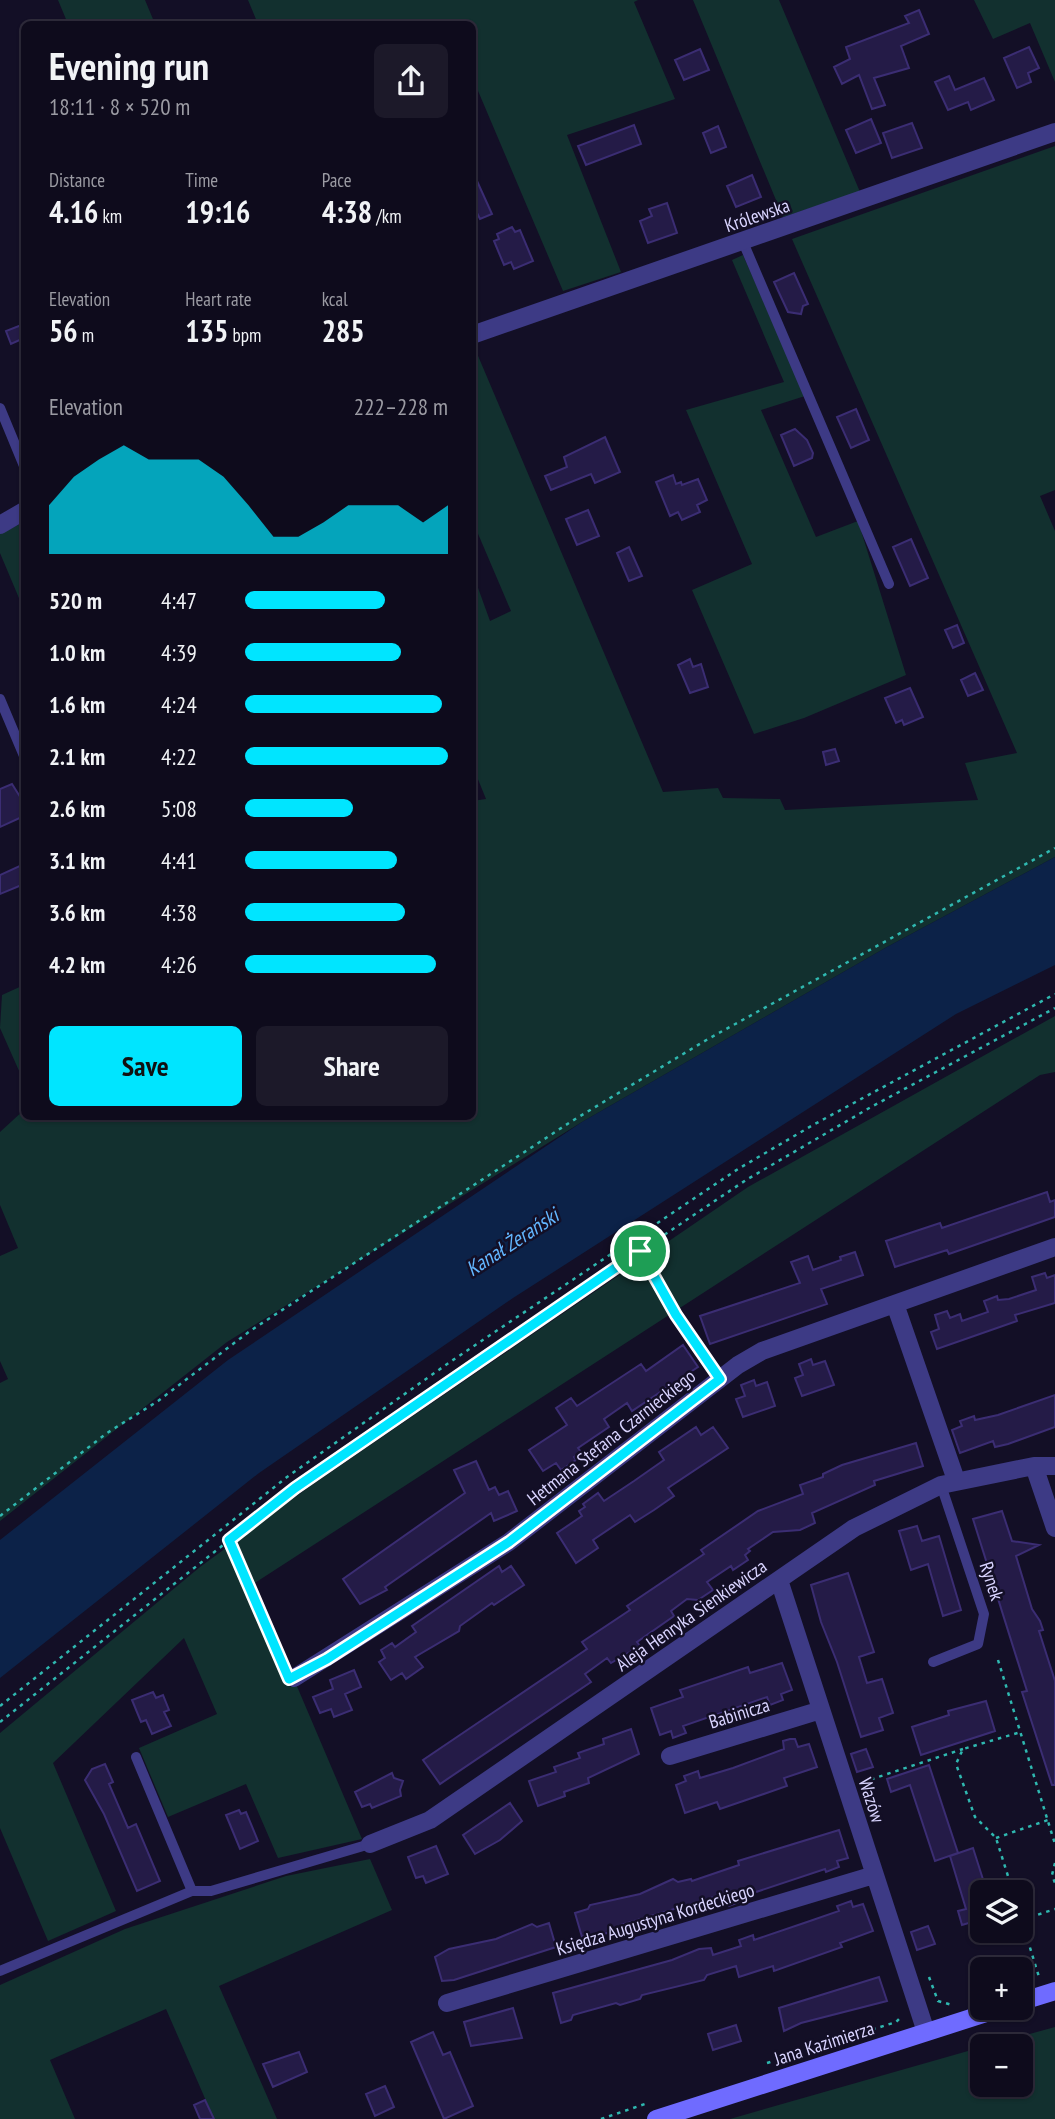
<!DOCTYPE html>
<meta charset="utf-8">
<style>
:root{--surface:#0e0b1c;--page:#1c1929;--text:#f1f3f6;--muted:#9b9ba3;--line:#2e2b3b;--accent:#00e5ff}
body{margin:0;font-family:"PT Sans Narrow",sans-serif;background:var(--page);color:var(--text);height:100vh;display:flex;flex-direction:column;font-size:26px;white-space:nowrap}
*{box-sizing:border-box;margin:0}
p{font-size:23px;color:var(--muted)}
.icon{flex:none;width:38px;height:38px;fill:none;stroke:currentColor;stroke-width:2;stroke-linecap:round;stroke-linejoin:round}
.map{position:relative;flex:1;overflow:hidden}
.side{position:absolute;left:21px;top:21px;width:455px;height:1099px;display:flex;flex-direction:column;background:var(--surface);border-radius:10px;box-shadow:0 2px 5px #0004,0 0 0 2px var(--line)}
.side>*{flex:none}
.fabs{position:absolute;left:970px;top:1880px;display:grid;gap:14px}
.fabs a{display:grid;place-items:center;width:63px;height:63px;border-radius:10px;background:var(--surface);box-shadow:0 2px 5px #0004,0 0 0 2px var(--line);font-size:35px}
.pin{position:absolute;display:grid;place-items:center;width:60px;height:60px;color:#fff;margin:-30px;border:4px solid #fff;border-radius:50%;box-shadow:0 2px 7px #0007}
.round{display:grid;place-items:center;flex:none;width:74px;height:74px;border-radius:10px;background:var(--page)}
.head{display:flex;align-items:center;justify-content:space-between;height:119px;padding:0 28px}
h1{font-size:38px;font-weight:600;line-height:52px}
.stats{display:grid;grid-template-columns:repeat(3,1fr);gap:10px;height:119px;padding:7px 28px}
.stats div{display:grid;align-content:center}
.stats b{font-size:30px;font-weight:600}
.stats small{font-size:19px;font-weight:400}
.stats p{font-size:19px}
.chart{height:196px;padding:14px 28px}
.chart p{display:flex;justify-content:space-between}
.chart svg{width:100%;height:126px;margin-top:7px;fill:var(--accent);opacity:.7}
.action{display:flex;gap:14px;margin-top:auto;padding:14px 28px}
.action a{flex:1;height:80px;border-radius:10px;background:var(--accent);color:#111;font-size:28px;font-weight:600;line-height:80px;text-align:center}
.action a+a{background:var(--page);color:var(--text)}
ul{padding:0 28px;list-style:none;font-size:23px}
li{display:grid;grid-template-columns:112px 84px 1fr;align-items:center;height:52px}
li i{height:18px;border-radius:9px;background:var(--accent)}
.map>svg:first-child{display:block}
.green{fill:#12302f}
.water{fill:#0c2248}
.building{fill:#241b47;stroke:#3b2d73;stroke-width:2}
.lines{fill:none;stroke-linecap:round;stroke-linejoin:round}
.path{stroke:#2fb8b0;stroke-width:2.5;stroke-dasharray:3.5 5;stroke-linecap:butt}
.lane{stroke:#3d3a85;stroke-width:10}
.street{stroke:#3d3a85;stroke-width:18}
.secondary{stroke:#6f6bff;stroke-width:18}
.route-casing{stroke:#fff;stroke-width:14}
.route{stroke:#00e5ff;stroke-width:9}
.labels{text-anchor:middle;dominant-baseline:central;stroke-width:5;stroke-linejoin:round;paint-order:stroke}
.street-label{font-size:19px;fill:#d9d4ff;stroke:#130f26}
.water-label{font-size:21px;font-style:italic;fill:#62b6ff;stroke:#130f26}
</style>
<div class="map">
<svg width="1055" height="2119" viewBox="0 0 1055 2119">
<rect width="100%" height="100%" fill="#130f26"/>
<path class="green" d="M58,0H145L155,24H68Z
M248,0H638L634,2L675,99L567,135L621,272L563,291L473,79L472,24H258Z
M693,0H779L860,192L783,217Z
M974,0H1055V82L1030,23L993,39Z
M1055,146V490L1040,496L1055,531V857L887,947L582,1122L227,1342L0,1521V1383L8,1379L0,1361V1256L18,1248L0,1205V1132L24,1110V1116H472V801L486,799L473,767V574L490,621L511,611L473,522V344L663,792L718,788L723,798L780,799L785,810L978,800L965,763L1017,753L792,239Z
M743,255L805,396L761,410L816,537L858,521L906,675L804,718L754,734L692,590L752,564L686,410L784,382L732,260Z
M24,522V610L0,553V534Z
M24,985V1082L0,1028L2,995Z
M1055,1016V1072L1040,1075L247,1588L290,1687L296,1684L362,1839L278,1858L246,1784L168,1817L139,1748L217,1714L184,1638L53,1763L116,1911L48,1941L0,1828V1733L200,1567L309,1487L748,1187Z
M370,1859L392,1910L219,1986L277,2119H214L166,2009L50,2060L75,2119H0V1985L125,1929L286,1876Z
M1055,2027V2119H730L982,2047V2084H1020V2046H986Z"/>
<path class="water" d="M1055,857V965L956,1014L513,1298L259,1473L0,1678V1540L228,1360L582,1122L887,947Z"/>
<path class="building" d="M919,10L929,34L901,46L909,68L874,78L885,105L872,109L859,75L842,84L834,67L850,59L846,47L909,23L905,16Z
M1029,47L1039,68L1028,73L1031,82L1017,88L1004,58Z
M700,49L709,70L684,80L675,60Z
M949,76L955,90L984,78L994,100L971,110L968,102L948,110L935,82Z
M871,119L881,143L856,153L846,130Z
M912,123L922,148L892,158L883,133Z
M634,125L641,144L586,165L578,146Z
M718,126L726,147L711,153L703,133Z
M472,170L492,214L480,219L472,203Z
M752,175L761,197L736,207L727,186Z
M667,203L677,233L648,243L640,221L652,216L649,209Z
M512,227L515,232L520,230L533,261L514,269L511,262L504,265L494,241L499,239L497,234Z
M794,273L808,304L803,306L801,314L788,312L774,282Z
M24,324V338L11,344L6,331Z
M856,409L869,440L851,448L837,417Z
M795,429L807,440L813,453L812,458L794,466L781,435Z
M605,437L620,472L595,483L591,474L551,490L545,476L567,467L564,457Z
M673,475L676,484L681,482L682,485L698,479L707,500L697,505L700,512L682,520L678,512L670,516L656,482Z
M588,510L599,536L577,545L566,519Z
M911,539L928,578L910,586L893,547Z
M629,547L642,576L629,581L617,553Z
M957,625L964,643L953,648L945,630Z
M690,659L693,667L701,664L708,687L690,693L678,665Z
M975,673L983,690L968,696L961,680Z
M910,688L923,717L904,725L902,720L896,723L885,698Z
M835,749L839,761L826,765L823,752Z
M12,784L24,803V816L0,827V789Z
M24,864V884L0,894V875Z
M1047,1192L1050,1202L1055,1200V1217L949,1254L947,1250L895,1267L886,1241L940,1223L942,1228Z
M855,1252L863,1275L821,1289L827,1304L710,1344L700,1316L800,1283L791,1262L808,1256L813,1270L841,1260L840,1257Z
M1045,1273L1047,1278L1055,1275V1303L1015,1315L1017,1321L937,1349L931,1332L939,1329L935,1315L947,1311L950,1318L960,1314L962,1321L988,1312L984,1301L997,1296L998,1300L1009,1299L1036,1290L1032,1277Z
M683,1345L698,1367L686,1375L691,1383L676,1393L671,1385L632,1411L627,1403L604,1419L609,1427L578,1448L581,1452L574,1457L576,1460L561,1470L556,1463L543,1471L529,1450L567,1425L556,1408L571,1398L577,1406L641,1364L646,1371Z
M811,1359L813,1365L825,1361L834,1385L802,1396L795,1378L803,1375L799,1364Z
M754,1380L756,1386L767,1382L775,1406L743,1417L736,1399L745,1396L741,1385Z
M1055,1395V1427L1008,1444L995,1447L993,1441L960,1453L952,1430L962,1426L960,1421L974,1416L975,1420L998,1415Z
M696,1427L701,1435L713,1427L728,1448L668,1488L674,1496L654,1510L635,1522L630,1515L593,1540L598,1548L576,1563L557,1533L582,1516L579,1511L585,1507L583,1504L598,1493L604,1501L634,1481L664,1460L659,1452Z
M916,1443L923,1466L874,1481L875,1485L812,1513L815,1523L800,1530L773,1532L748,1549L750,1551L745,1555L748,1560L733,1570L731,1566L707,1582L713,1590L698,1600L687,1599L671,1611L674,1616L637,1642L640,1646L611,1663L607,1658L585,1674L591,1682L440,1784L423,1760L587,1649L582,1642L630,1610L627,1606L704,1554L701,1550L758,1511L803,1494L800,1485L823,1477V1474L842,1465Z
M476,1461L489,1490L495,1487L499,1495L508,1491L517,1511L494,1521L491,1513L385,1587L387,1590L360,1604L343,1579L465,1493L454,1470Z
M1002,1511L1012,1541L1039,1545L1016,1556L1032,1609L1040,1621L1043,1630L1039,1631L1055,1681V1785H1052L1022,1692L1027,1691L973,1519Z
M917,1526L922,1541L939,1536L961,1610L943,1616L928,1564L911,1570L899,1531Z
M499,1566L502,1572L511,1566L524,1585L494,1605L492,1603L460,1626L459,1631L415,1657L423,1667L406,1679L402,1673L391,1680L379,1662L385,1658L381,1650L392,1643L395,1647L416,1632L412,1626Z
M848,1573L874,1652L859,1657L867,1683L882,1679L893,1713L879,1718L883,1730L861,1737L837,1662L821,1622L811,1585Z
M782,1663L792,1690L781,1694L783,1700L770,1705L767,1697L683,1726L686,1733L673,1738L671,1731L660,1735L651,1708L683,1697L680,1690L748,1667L750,1673Z
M354,1670L361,1687L345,1694L352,1710L334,1717L331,1709L320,1713L313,1697L333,1689L330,1680Z
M153,1692L156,1698L163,1695L169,1710L164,1712L171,1726L152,1734L146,1720L141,1722L132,1700Z
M986,1701L995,1731L921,1755L912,1727L949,1715L948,1711Z
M631,1729L639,1754L588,1778L589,1783L564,1792L565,1796L538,1806L529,1781L556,1772L554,1767L580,1758L578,1753L604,1744L603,1739Z
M790,1739H795L798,1747L809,1744L817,1767L784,1778L787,1786L720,1809L717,1802L685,1813L676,1785L686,1781L684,1776L698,1771L700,1778L733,1768L784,1749L783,1741Z
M866,1749L873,1767L857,1772L851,1754Z
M105,1764L113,1782L109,1784L128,1828L136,1824L160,1881L137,1891L104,1814L85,1780L92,1769Z
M929,1765L958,1853L935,1861L910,1785L891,1792L887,1779Z
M392,1773L394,1778L403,1781L400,1790L401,1796L372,1808L370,1804L362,1807L355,1792Z
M510,1803L522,1821L500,1840L475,1854L463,1835Z
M239,1810L241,1814L246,1812L258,1841L240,1849L226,1815Z
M839,1830L848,1858L837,1861L839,1867L826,1872L825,1869L741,1897L742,1901L729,1906L725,1896L715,1900L714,1897L621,1925L622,1928L595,1937L594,1934L582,1937L575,1913L588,1909L590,1905L640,1894L673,1879L678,1882L691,1879L692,1881L739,1865L738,1861Z
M436,1846L448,1874L426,1883L423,1876L416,1878L408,1857Z
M973,1848L987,1892H982V1919L962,1925L958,1911L966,1909L950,1856Z
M851,1901L853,1907L863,1904L873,1931L840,1943L842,1947L774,1971L773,1966L739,1977L736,1966L707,1975L704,1980L642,1995L640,1999L620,2005L616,2003L573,2015L571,2020L561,2023L553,1993L672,1960L699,1949L711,1948L713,1955L741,1946L739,1940L753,1935L754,1940L807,1922L839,1911L837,1906Z
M549,1923L556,1947L454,1980L442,1981L435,1957L449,1949L496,1939L532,1924L537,1927Z
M928,1926L935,1944L917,1950L911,1932Z
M879,1977L887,2001L801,2023L784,2031L779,2008Z
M513,2008L522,2038L471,2046L464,2022Z
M736,2025L741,2041L713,2050L708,2034Z
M433,2032L443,2055L450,2052L473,2106L444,2119L411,2042Z
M299,2052L307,2072L273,2087L263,2064Z
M385,2086L394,2107L375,2116L366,2094Z
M205,2100L214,2119H200L194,2105Z"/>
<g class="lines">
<path class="path" d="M633,1239L676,1315L710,1364
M0,1516L107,1433L158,1401L250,1331L572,1121L708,1039L1055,848
M229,1540L283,1665
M998,1660L1055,1844
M0,1706L287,1477L450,1362L738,1169L813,1125L1055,994
M0,1722L295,1488L457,1374L746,1180L871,1107L1055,1008
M863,1782L963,1749
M996,1838L1048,1820
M1055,1863L1052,1875L1055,1883
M1013,1892L996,1838L975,1817L956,1764L963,1749L1021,1732
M1020,1915L1039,1977
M1022,1920L1055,1909
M929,1977L938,2001L952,2005
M767,2063L896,2022L902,2016
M601,2119L648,2103"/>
<path class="lane" d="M743,242L889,584
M0,408L24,466
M0,699L24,756
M933,1662L978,1644L984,1614L941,1485
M136,1757L192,1891H211L370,1844
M0,1971L192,1891"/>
<path class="street" d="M472,335L1055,132
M0,525L24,511
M895,1304L956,1480
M1034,1466L1055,1528
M779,1580L926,2032
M294,1678L509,1542L738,1365L762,1351L1055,1247
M670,1756L821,1710
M370,1844L430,1820L854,1528L941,1485L1034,1466H1055
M447,2003L874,1875"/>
<path class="secondary" d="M1020,2002L1055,1991
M656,2119L1005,2007"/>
</g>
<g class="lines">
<g class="route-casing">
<path id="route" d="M640,1251L676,1315L720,1379L509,1542L327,1659L289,1679L229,1540L295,1488Z"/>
</g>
<use href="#route" class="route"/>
</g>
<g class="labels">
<g class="street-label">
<text transform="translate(757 215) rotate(-19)">Królewska</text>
<text transform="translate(611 1437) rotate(-38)">Hetmana Stefana Czarnieckiego</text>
<text transform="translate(992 1581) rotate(72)">Rynek</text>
<text transform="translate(691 1615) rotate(-35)">Aleja Henryka Sienkiewicza</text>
<text transform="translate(739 1713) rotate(-17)">Babinicza</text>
<text transform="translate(872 1800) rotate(72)">Wazów</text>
<text transform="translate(655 1919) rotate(-17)">Księdza Augustyna Kordeckiego</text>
<text transform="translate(824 2043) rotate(-18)">Jana Kazimierza</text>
</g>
<g class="water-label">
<text transform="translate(512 1242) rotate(-33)">Kanał Żerański</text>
</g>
</g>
</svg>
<div class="fabs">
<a><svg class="icon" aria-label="layers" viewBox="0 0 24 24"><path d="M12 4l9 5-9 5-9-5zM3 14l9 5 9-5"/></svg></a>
<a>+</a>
<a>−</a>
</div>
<div class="pin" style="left:640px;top:1251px;background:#1e9e55"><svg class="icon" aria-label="arrive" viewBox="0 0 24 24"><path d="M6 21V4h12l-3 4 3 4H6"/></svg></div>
<section class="side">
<div class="head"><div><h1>Evening run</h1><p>18:11 · 8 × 520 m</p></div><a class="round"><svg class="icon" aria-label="share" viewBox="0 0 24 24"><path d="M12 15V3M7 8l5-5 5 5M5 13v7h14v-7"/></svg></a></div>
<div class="stats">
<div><p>Distance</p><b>4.16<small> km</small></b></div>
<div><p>Time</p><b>19:16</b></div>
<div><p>Pace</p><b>4:38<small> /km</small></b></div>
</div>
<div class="stats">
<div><p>Elevation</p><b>56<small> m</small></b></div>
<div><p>Heart rate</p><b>135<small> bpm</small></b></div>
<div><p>kcal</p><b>285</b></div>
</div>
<div class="chart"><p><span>Elevation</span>222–228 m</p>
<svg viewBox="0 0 160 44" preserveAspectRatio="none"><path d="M0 44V27L10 17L20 11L30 6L40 11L50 11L60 11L70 17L80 27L90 38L100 38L110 33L120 27L130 27L140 27L150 33L160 27V44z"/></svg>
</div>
<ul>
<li><b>520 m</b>4:47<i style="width:69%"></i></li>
<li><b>1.0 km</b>4:39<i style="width:77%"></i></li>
<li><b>1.6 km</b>4:24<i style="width:97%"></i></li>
<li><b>2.1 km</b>4:22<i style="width:100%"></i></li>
<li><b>2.6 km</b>5:08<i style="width:53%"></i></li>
<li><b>3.1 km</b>4:41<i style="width:75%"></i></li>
<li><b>3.6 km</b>4:38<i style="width:79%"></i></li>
<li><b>4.2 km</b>4:26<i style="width:94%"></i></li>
</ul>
<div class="action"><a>Save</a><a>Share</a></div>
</section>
</div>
